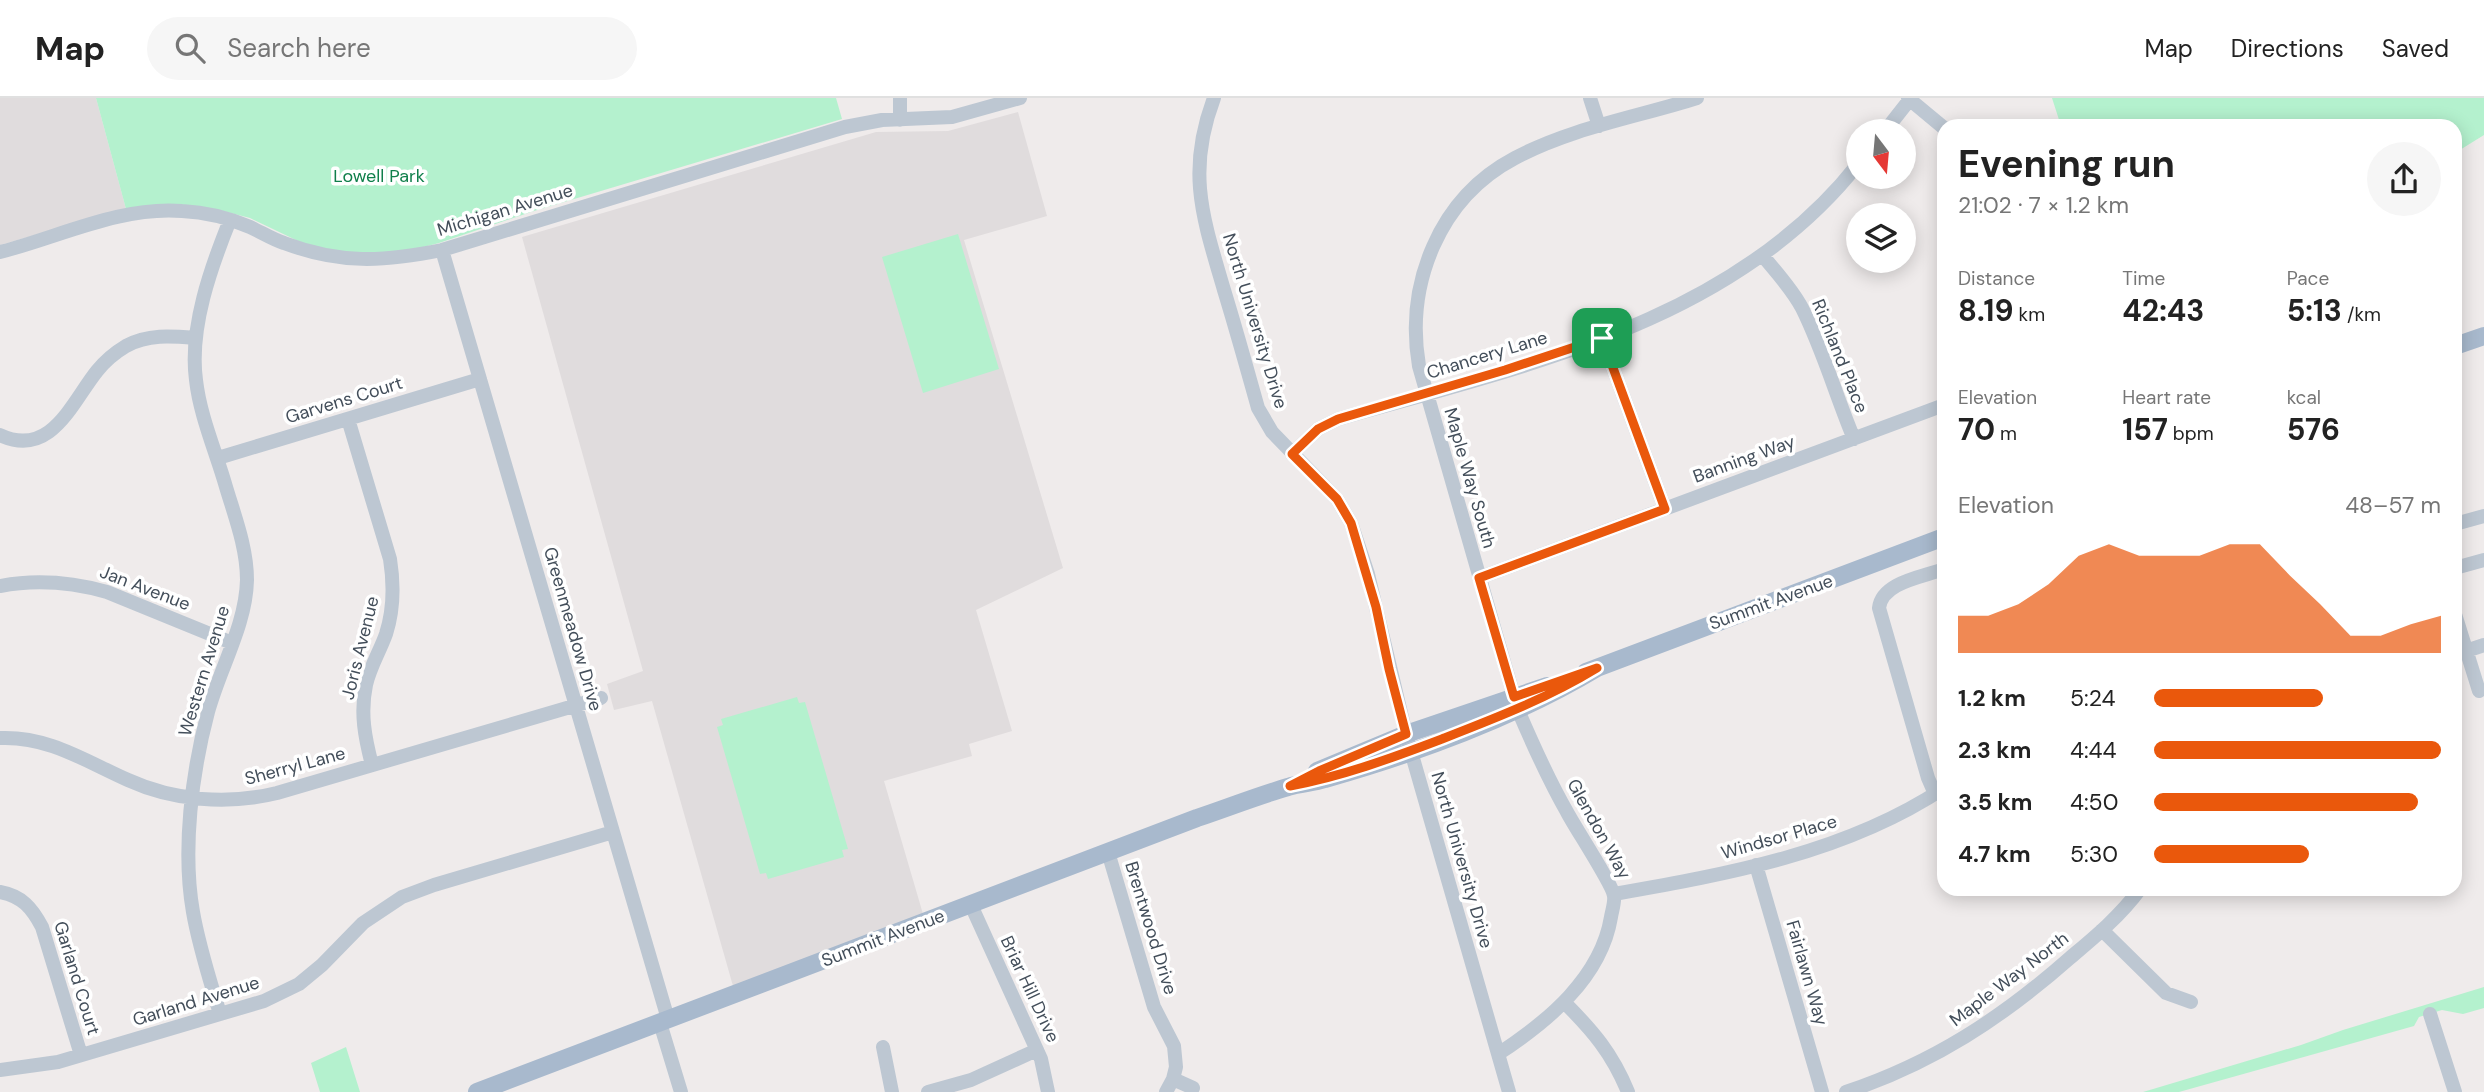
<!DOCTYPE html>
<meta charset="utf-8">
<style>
:root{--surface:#fff;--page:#f6f6f6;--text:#222;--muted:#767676;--line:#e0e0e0;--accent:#ea580c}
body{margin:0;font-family:"DM Sans",sans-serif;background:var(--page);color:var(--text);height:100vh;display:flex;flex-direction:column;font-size:26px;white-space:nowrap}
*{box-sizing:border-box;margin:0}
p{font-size:23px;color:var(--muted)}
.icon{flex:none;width:38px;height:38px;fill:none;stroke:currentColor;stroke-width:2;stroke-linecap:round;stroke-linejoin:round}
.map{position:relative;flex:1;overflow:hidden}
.details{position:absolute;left:1937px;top:21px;width:525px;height:777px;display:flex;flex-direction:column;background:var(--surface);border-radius:21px;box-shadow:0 4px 18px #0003}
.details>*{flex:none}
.needle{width:46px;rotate:164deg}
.buttons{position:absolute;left:1846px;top:21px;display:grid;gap:14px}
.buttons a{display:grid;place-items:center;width:70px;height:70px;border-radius:50%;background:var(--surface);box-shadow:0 4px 18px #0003;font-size:35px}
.pin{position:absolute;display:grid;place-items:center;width:60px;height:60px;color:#fff;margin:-30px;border-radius:14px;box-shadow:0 4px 10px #0006}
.round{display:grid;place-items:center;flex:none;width:74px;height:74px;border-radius:37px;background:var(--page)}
.summary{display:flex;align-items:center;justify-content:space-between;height:119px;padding:0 21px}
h1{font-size:38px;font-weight:700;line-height:52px}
.figures{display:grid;grid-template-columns:repeat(3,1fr);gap:10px;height:119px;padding:7px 21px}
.figures div{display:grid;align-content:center}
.figures b{font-size:30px;font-weight:700}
.figures small{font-size:19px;font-weight:400}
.figures p{font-size:19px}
.chart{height:196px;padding:14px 21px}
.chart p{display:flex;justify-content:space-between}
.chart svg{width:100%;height:126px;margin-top:7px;fill:var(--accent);opacity:.7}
ul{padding:0 21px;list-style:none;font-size:23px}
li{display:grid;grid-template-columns:112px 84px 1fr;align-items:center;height:52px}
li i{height:18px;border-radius:9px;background:var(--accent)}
header{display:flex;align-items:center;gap:42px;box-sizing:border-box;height:98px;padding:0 35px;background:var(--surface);border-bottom:2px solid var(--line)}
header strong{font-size:33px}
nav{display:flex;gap:38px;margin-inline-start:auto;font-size:24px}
.search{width:490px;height:63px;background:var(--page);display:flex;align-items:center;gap:18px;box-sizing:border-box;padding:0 24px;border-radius:38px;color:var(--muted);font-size:26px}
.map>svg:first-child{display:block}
.education{fill:#e0dcdd}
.green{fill:#b4f1ce}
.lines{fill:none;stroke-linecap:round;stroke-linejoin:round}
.minor{stroke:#bdc7d2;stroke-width:14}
.major{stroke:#a8b9cd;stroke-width:18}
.route-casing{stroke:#fff;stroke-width:14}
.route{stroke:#ea580c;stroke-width:9}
.labels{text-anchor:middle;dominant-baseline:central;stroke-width:7;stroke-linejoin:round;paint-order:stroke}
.park-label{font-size:18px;fill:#107f4b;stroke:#fff}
.street-label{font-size:18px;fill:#434e5a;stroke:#fff}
</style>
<header>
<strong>Map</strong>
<div class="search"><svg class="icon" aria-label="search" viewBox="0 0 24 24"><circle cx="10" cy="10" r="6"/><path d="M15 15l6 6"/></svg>Search here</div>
<nav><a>Map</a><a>Directions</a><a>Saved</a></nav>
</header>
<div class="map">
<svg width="2484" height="994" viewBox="0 0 2484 994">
<rect width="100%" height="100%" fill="#efebeb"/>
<path class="education" d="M0,0H96L126,111L0,147Z
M1018,14L1047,118L964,142L1063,470L976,512L1012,633L969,646L972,658L884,683L923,816L733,888L652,603L614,612L607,586L643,573L522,139L876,34L948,33Z"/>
<path class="green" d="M96,0H836L842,21L534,113L439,145L408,153L372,157L320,151L298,143L250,120L215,111H126Z
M2052,0H2484V37L2455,55V28H2061Z
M958,136L999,271L923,295L882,159Z
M797,599L799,605L805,604L848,751L842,752L844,759L768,781L766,775L760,776L717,629L723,627L721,621Z
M2484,889V910L2463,916L2442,912L2419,919L2414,928L2179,994H2143L2301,947L2343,932Z
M346,949L360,994H320L311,965Z"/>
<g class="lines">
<path class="minor" d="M900,0V22
M1214,0C1186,74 1203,120 1224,192C1236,231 1247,271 1258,310L1272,334L1337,401L1351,425L1368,476L1406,636L1509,994
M1590,0L1599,28
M1908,0L1944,30
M1885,33L1911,0
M442,152L668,921
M0,154C59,139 120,108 182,113C204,114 229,120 250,129C261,134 272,141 284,145C340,166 383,164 442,152L845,29L882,22L952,19L1020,0
M1763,158C1777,175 1792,191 1802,210C1823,252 1836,298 1854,341
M1602,240L1665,411
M348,321L390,461C394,486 394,511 386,536C380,553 370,569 366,587C360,615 365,640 372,667
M0,337C51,361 72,304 97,273C105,263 116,254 126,248C148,236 171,238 195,240
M1292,356L1318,331L1338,321C1523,268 1733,225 1858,66
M218,360L480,281
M2455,426L2484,418
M2455,470L2484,462
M1479,480L1944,307
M0,488C37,481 71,484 107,494L232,545
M2455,516L2479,593
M2466,553L2484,547
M1514,599L1419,268C1405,186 1439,100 1515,60C1571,30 1637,19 1697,0
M0,640C49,638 85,663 128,682C174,703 228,707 277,695L601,600
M1935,696L1928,680L1879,510C1882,484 1923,479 1944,471
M1108,754L1154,909L1174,948L1176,969L1173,981L1166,994
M1756,767L1822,994
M0,794C22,798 32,810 42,829L81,957
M1614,796C1728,776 1846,755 1944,690
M971,807L1041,961L1048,994
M2102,832L2166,895L2191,904
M1564,904C1593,933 1612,955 1628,994
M220,916C210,882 199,849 193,814C182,752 192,674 208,614C220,570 246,527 247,482C247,450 235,419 226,389C216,354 200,318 196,282C189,230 211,169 230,122
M2430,916L2455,994
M660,925L681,994
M883,949L892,994
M1498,956C1547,924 1601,880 1611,819C1612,813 1615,804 1614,798C1613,787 1574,728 1567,714C1548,681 1533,647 1518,612
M0,972L58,964L264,903L299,886L322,867L363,825L402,799L434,787L613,734
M1173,981L1193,990
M928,994L971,982L1037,952
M1846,994C1933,965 2002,920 2071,859C2095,839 2121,817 2140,791"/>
<path class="major" d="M2455,248L2484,238
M1586,574L1944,439
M1317,673L1406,636L1547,588
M477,994L1197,720C1227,710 1257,698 1288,689C1300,685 1313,685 1325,681C1417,655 1515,619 1597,570"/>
</g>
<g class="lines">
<g class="route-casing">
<path id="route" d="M1602,240L1665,411L1479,480L1514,599L1597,570C1548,600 1496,620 1442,641C1392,660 1343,678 1290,688L1319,673L1406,636L1389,571L1376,509L1351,425L1337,401L1292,356L1318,331L1338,321L1505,272Z"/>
</g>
<use href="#route" class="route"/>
</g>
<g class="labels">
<g class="park-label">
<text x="379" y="78">Lowell Park</text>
</g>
<g class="street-label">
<text transform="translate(505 112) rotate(-17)">Michigan Avenue</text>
<text transform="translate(1255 223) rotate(73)">North University Drive</text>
<text transform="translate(1487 257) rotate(-17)">Chancery Lane</text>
<text transform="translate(1840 258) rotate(68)">Richland Place</text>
<text transform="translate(344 302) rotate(-17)">Garvens Court</text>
<text transform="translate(1744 361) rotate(-20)">Banning Way</text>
<text transform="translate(1470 380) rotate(74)">Maple Way South</text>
<text transform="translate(145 490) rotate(21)">Jan Avenue</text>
<text transform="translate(1771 504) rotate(-20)">Summit Avenue</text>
<text transform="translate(573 531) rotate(74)">Greenmeadow Drive</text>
<text transform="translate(360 550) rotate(-76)">Joris Avenue</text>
<text transform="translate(204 573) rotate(-73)">Western Avenue</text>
<text transform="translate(295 668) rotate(-15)">Sherryl Lane</text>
<text transform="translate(1599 731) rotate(61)">Glendon Way</text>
<text transform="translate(1779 739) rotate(-16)">Windsor Place</text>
<text transform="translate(1462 762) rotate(74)">North University Drive</text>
<text transform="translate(1151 830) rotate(73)">Brentwood Drive</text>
<text transform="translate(883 840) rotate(-21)">Summit Avenue</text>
<text transform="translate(1807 875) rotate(74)">Fairlawn Way</text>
<text transform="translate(77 880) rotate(73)">Garland Court</text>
<text transform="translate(2009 881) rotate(-37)">Maple Way North</text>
<text transform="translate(1030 891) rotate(65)">Briar Hill Drive</text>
<text transform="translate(196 903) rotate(-17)">Garland Avenue</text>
</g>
</g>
</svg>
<div class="buttons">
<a><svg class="needle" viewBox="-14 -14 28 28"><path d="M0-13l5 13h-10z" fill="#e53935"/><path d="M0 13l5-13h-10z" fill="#767676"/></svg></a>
<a><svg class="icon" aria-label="layers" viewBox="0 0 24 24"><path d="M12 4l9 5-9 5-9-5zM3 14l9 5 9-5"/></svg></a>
</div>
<div class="pin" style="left:1602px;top:240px;background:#1e9e55"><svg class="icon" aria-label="arrive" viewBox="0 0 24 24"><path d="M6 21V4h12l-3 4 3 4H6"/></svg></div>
<section class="details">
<div class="summary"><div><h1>Evening run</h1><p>21:02 · 7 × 1.2 km</p></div><a class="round"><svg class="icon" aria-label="share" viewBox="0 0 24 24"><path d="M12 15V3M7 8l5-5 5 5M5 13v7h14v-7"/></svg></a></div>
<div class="figures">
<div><p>Distance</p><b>8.19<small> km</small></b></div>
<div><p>Time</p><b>42:43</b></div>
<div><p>Pace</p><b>5:13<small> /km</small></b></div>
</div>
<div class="figures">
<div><p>Elevation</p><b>70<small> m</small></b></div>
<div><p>Heart rate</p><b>157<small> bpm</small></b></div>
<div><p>kcal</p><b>576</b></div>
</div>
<div class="chart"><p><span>Elevation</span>48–57 m</p>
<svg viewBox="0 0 160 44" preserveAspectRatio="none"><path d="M0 44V31L10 31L20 27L30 20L40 10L50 6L60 10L70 10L80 10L90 6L100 6L110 17L120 27L130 38L140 38L150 34L160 31V44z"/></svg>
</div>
<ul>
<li><b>1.2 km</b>5:24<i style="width:59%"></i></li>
<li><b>2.3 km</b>4:44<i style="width:100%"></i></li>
<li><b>3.5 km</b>4:50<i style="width:92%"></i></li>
<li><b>4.7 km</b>5:30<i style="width:54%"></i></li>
</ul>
</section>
</div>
